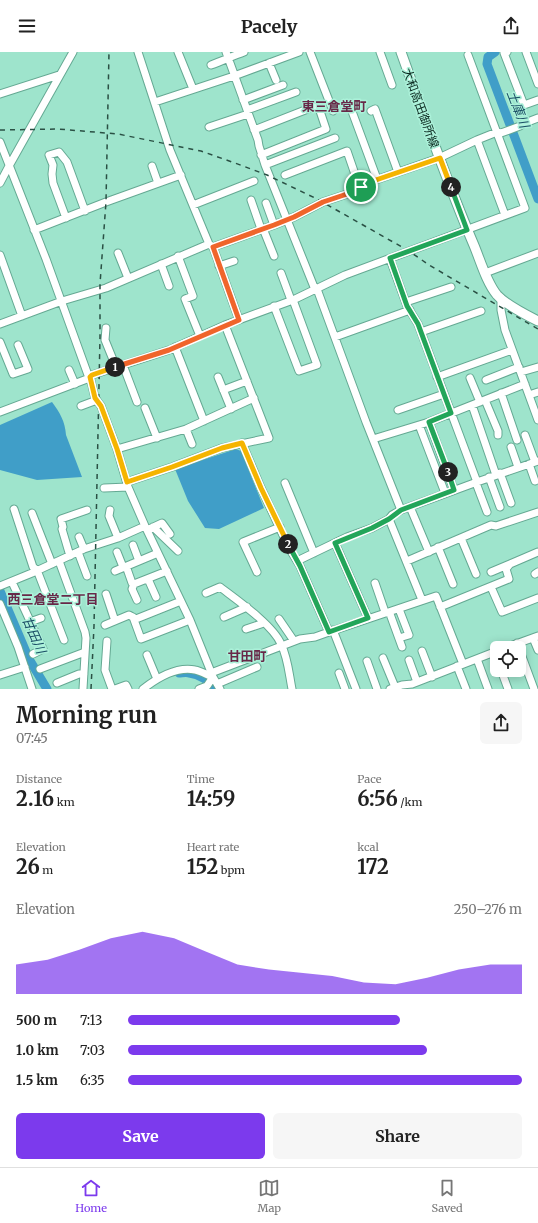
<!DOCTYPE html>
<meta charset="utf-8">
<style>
:root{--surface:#fff;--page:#f6f6f6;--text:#222;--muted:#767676;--line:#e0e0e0;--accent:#7c3aed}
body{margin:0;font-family:Merriweather,"Noto Sans JP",serif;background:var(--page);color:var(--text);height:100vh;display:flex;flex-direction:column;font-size:15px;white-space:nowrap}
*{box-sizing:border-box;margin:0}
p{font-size:13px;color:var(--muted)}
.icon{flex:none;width:22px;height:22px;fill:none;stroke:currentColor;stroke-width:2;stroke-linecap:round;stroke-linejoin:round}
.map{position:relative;height:637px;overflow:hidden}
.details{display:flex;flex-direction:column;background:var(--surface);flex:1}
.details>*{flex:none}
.controls{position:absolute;left:490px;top:589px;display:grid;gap:8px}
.controls a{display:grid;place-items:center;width:36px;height:36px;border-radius:6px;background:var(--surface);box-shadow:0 2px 10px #0003;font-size:20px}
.pin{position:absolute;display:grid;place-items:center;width:34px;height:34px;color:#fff;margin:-17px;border:2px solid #fff;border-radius:50%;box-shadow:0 1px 4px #0007}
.km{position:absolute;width:20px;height:20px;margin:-10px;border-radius:50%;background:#222;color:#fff;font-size:11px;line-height:20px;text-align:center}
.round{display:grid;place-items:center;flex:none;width:42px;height:42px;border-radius:6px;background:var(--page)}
.overview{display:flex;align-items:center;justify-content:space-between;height:68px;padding:0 16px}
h1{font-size:22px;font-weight:700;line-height:30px}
.metrics{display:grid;grid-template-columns:repeat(3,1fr);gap:6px;height:68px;padding:4px 16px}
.metrics div{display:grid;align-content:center}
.metrics b{font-size:20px;font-weight:700}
.metrics small{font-size:11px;font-weight:400}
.metrics p{font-size:11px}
.chart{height:112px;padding:8px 16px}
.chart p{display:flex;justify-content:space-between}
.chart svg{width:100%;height:72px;margin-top:4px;fill:var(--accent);opacity:.7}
.primary-button{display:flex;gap:8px;margin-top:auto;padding:8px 16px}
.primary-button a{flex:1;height:46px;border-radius:6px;background:var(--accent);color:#fff;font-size:16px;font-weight:700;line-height:46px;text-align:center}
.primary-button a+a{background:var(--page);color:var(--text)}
ul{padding:0 16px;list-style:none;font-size:13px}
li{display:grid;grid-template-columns:64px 48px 1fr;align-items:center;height:30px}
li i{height:10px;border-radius:5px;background:var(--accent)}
header{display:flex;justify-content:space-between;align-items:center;height:52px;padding:0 16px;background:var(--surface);font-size:18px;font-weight:700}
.dock{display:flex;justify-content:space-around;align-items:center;height:56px;border-top:1px solid var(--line);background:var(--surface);font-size:11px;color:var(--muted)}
.dock a{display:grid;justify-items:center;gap:2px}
.dock .selected{color:var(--accent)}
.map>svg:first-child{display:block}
.water{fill:#409ec8}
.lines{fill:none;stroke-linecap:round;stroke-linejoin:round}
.river{stroke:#409ec8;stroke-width:9}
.minor-casing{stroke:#65a993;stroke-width:9}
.major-casing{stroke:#65a993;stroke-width:11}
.minor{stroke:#fff;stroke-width:7}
.major{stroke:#fff;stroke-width:9}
.rail{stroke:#2a5044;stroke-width:1.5;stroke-dasharray:5 5;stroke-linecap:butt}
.split-1-casing{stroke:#fff;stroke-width:8}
.split-2-casing{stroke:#fff;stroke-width:8}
.split-3-casing{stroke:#fff;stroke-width:8}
.split-4-casing{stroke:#fff;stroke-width:8}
.split-5-casing{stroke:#fff;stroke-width:8}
.split-1{stroke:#f0652b;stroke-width:5}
.split-2{stroke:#f5b400;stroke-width:5}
.split-3{stroke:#22a559;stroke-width:5}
.split-4{stroke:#22a559;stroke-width:5}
.split-5{stroke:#f5b400;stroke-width:5}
.labels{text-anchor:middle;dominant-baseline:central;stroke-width:3;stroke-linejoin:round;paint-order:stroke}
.street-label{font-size:12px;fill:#0c2a21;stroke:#abf1d9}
.neighbourhood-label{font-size:13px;font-weight:bold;fill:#682848;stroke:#abf1d9}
.water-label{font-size:13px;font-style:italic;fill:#1c4f66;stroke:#abf1d9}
</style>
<header><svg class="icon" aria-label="menu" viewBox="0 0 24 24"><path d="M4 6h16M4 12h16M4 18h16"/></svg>Pacely<svg class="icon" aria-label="share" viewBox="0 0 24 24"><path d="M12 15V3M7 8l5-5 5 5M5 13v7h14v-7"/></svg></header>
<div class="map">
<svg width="538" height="637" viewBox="0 0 538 637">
<rect width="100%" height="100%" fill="#9ee4cc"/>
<path class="water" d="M52,350C60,361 65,369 66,383L82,425L37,428L0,418V373Z
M236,397L241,399L264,456L219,477L205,476L188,449L175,417Z"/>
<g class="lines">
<path class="river" d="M495,0L488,5L487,12L538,147
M0,539L29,607L47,637
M179,621C182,621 186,620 189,621C199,622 210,629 216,637"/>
<g class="minor-casing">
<path id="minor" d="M138,0L170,98L209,192L213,195L239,268
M178,0L193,37
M226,0L258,88L259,94L265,113L314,235L317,237L366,370L401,458
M310,0L333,59
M380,0L392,33
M507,0L504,1L524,53L538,48
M526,0L538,32
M269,11L276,28
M211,13C222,9 233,4 244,0
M0,42L59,23
M243,48L283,33
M155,50L234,24L299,0
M350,54L377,127
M247,58L296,40
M371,59L375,57L398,120
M209,75L248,62
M254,78L318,53L326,77L261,103
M477,88L505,163
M0,90L46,207L88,323L90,325L95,346L101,354L117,397L128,435L145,474L190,568L213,625L220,637
M265,113L335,86
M152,114L158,131
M285,123L347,99L358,131L361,135L370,130L439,106L477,88L497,80L501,81L520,74L525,71L538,66
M0,131L9,114L73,0
M251,148L260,174L264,179L274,204
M266,151L274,173
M193,153L254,129
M66,166L53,131L52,122L53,113L49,103L59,100L67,110L85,159
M34,178L106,150L181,123
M213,195L274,173L294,165L323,150L353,140L361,135
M118,201L128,226
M0,203L22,264
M178,204L193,244L185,247L200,284
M390,207L407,254L418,272L477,430L476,431L487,460
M161,212L169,234
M219,214L234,209
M281,221L291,248
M485,221L538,201
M501,246V258L505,278L538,368
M406,250L451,235
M274,254L299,319L317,313L293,248
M0,272L62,249L106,236L209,192
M106,276L105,288L116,315
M421,280L481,259
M335,285L410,258
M0,290L13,322L28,317L18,293
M175,295L204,369
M123,313L137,350
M69,318L75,332
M521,320L538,315
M218,325L231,357
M437,325L512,298
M470,326L480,350
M486,328L519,315
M223,338L247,329
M501,341L517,388
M529,343L538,340
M485,348L498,379V383
M472,353L496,423
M81,354L97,348
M145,356L157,386
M398,358L444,342
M0,360L87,327L92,323L169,298L225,273L293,248L345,223L525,156L468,3
M429,370L454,438
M419,373L445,441
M186,377L192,392
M525,383L535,410
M373,387L429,370L525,332
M242,391L261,436L289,496L300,514L329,580L436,544L463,612
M511,395L518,415
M117,397L186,377L254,346
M529,412L535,429
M500,421L511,451
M489,425L500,455
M127,430L172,415L222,396L269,386L225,273
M285,431L314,501
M104,436L128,435
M410,455L429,500
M14,457L33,515L37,518L64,588
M110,458L109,464L118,486
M32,461L52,512
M153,475L178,499
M149,477L162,471L170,482
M79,485L84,497
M461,486L476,522
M335,491L368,566
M133,493L139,509
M438,495L453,532
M78,500L87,524
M117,500L123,515
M70,504L62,477L63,475L61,467L87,458
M59,509L85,580L86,586L83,637
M297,509L347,485L372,476L389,467
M407,509L491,473L496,474L538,460
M126,514L132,531L134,532L167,519
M115,519L158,501
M257,520L243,490L280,475
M491,520L510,512
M535,522L538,520
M148,527L156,545
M12,530L43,597L33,602
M375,531L385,560L390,562L402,595
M134,532L132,537L137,548
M0,534L32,521L84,497L118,486L145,474
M491,535L502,560L538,546
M206,541L220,535C237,548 273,573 281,592C288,606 289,622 292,637
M106,542L115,569
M422,548L389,467L392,463L401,458L477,430L538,409
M0,552L18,595L32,637
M440,555L509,527L506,517L510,512L538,500
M399,557L409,583L399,586
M133,565L141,587L190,568
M224,565L247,555
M279,567L294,589
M30,570L41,566
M105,573L129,563L136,567L181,549
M246,577L264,571
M333,578L356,637
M533,586L538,598
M107,589L105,618L112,637
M517,591L534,637
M505,596L538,584
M422,599L432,625
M147,603L157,627
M383,606L395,635
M477,607L488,637
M409,608L417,630
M367,609L377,637
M457,614L466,637
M40,617L85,600
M501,618L508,637
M211,621L300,587L315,585L329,580
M339,621L345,637
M0,623L25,615
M57,631L79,622H84
M217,632L257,615
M115,637L126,633L128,637
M143,637C157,626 176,614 195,618C201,619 207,623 213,625L207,634L199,637
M390,637L402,633L412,632L497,599"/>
</g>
<g class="major-casing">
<path id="major" d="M401,0C424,64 446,128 473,191C480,207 486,230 497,243C506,253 526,263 538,269"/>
</g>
<use href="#minor" class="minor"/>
<use href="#major" class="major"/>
<path class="rail" d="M0,78L58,77L118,82L201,99L235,111L267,123L317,147L409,199L429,213L538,277
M91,637L94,574L100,285V232L106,150L109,0"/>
</g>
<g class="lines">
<g class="split-1-casing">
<path id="split-1" d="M115,315L169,298L239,268L213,195L274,173L294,165L323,150L353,140L361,135"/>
</g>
<g class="split-2-casing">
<path id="split-2" d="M115,315L92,323L90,325L95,346L101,354L117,397L127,430L172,415L222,396L242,391L261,436L288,492"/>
</g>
<g class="split-3-casing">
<path id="split-3" d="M288,492L300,514L329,580L368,566L335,491L372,476L389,467L401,458L454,438L448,420"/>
</g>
<g class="split-4-casing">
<path id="split-4" d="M448,420L429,370L451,361L418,272L407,254L390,206L467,178L451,135"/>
</g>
<g class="split-5-casing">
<path id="split-5" d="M361,135L370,130L440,106L451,135"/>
</g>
<use href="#split-1" class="split-1"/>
<use href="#split-2" class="split-2"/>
<use href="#split-3" class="split-3"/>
<use href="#split-4" class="split-4"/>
<use href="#split-5" class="split-5"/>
</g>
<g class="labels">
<g class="street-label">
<text transform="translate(421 56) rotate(70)">大和高田御所線</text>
</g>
<g class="neighbourhood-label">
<text x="334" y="54">東三倉堂町</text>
<text x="53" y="547">西三倉堂二丁目</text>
<text x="247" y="604">甘田町</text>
</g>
<g class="water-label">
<text transform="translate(518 57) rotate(69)">土庫川</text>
<text transform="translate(34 583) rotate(66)">甘田川</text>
</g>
</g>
</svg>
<div class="controls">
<a><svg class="icon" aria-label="locate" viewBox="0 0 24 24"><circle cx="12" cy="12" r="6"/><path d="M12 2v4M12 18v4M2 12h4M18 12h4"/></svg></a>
</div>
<div class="pin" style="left:361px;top:135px;background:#1e9e55"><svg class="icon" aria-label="arrive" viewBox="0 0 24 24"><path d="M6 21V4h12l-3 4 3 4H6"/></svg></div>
<b class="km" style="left:115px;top:315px">1</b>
<b class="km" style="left:288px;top:492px">2</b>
<b class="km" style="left:448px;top:420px">3</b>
<b class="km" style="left:451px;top:135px">4</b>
</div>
<section class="details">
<div class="overview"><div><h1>Morning run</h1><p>07:45</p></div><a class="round"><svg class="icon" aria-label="share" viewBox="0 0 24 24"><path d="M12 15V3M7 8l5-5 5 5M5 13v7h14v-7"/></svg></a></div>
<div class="metrics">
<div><p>Distance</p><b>2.16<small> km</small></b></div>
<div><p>Time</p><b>14:59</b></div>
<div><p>Pace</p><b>6:56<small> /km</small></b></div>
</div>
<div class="metrics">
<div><p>Elevation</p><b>26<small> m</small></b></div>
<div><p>Heart rate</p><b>152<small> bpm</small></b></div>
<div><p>kcal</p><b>172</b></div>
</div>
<div class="chart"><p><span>Elevation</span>250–276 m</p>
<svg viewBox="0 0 160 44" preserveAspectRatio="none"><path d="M0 44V26L10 23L20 17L30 10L40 6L50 10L60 18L70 26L80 29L90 31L100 33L110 37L120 38L130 34L140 29L150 26L160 26V44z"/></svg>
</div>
<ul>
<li><b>500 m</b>7:13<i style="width:69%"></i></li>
<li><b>1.0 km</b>7:03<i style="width:76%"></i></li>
<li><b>1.5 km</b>6:35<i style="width:100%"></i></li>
</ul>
<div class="primary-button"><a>Save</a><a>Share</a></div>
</section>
<nav class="dock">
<a class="selected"><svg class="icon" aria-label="home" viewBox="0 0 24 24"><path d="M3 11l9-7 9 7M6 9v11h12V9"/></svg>Home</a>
<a><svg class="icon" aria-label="map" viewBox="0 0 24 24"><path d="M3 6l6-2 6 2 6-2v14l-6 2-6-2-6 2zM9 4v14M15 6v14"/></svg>Map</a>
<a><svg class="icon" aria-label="saved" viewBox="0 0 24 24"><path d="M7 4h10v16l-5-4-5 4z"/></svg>Saved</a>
</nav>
